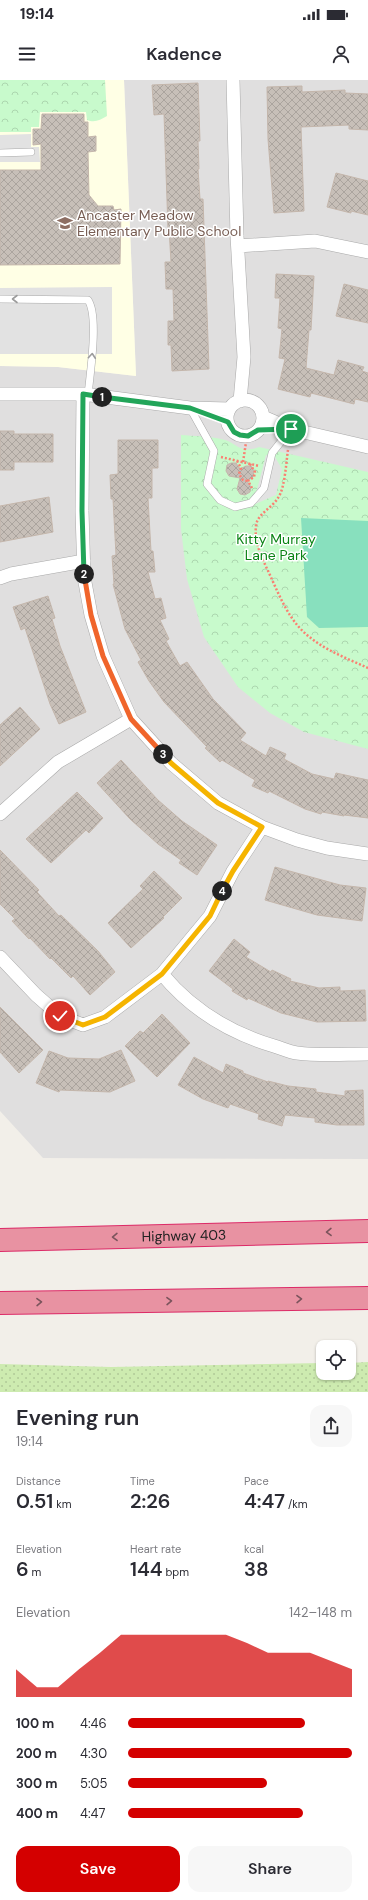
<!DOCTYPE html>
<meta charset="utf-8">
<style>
:root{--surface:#fff;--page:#f7f7f7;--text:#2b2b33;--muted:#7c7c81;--accent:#d40000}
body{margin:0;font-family:"DM Sans",sans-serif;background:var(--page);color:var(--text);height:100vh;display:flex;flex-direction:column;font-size:15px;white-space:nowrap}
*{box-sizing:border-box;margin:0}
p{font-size:13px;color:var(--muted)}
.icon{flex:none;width:22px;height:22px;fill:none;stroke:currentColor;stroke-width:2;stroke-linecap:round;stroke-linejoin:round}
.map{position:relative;height:1312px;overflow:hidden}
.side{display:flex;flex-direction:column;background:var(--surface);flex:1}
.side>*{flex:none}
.buttons{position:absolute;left:316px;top:1260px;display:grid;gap:8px}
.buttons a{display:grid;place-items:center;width:40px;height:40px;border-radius:8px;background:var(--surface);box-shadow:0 1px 3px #0004;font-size:20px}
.pin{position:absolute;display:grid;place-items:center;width:34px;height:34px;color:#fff;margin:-17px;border:2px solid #fff;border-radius:50%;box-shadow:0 1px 4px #0007}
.km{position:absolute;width:20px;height:20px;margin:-10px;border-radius:50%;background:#222;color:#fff;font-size:11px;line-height:20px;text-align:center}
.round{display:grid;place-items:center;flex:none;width:42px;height:42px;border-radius:12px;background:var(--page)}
.headline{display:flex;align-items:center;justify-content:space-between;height:68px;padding:0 16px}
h1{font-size:22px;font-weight:600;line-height:30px}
.stats{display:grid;grid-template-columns:repeat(3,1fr);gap:6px;height:68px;padding:4px 16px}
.stats div{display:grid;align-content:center}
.stats b{font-size:20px;font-weight:600}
.stats small{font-size:11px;font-weight:400}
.stats p{font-size:11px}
.chart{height:112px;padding:8px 16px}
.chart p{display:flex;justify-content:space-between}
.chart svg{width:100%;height:72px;margin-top:4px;fill:var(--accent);opacity:.7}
.primary-button{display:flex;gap:8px;margin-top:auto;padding:8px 16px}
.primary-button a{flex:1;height:46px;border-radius:12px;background:var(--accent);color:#fff;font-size:16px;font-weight:600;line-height:46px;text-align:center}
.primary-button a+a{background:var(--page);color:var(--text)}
ul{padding:0 16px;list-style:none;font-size:13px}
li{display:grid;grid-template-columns:64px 48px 1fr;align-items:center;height:30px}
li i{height:10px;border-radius:5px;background:var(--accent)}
.status{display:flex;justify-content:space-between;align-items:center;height:28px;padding:0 20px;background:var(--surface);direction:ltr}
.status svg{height:11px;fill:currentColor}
header{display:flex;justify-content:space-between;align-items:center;height:52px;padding:0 16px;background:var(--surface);font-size:18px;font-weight:600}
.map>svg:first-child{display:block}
.residential{fill:#e0dfdf}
.education{fill:#ffffe5}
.grass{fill:url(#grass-dots)}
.park{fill:url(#park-crowns)}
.pitch{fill:#88e0be}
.parking{fill:#e2e2e2}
.building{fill:url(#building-cross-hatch);stroke:#c4b6ab}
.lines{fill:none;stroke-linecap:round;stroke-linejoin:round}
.lane-casing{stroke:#a9a9a9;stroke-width:8}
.street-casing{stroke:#a9a9a9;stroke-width:14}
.highway-casing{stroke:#dc2a67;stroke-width:24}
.path{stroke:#fa8072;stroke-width:2.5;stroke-dasharray:2 2;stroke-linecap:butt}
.lane{stroke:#fff;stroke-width:7}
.street{stroke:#fff;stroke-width:13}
.highway{stroke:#e892a2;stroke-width:22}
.oneway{stroke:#9c9c9c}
.oneway2{stroke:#7b545c}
.split-1-casing{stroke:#fff;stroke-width:8}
.split-2-casing{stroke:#fff;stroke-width:8}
.split-3-casing{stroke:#fff;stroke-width:8}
.split-4-casing{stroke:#fff;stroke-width:8}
.split-5-casing{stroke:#fff;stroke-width:8}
.split-1{stroke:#22a559;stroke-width:5}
.split-2{stroke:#22a559;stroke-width:5}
.split-3{stroke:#f0652b;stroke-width:5}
.split-4{stroke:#f5b400;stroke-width:5}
.split-5{stroke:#f5b400;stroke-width:5}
.labels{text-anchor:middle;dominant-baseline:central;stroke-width:3;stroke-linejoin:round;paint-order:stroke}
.education-label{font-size:14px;fill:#785e54;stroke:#fff;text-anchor:start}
.park-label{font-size:14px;fill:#0c8416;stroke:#fff}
.street-label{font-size:14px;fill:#222;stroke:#fff}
</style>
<div class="status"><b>19:14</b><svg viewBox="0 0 49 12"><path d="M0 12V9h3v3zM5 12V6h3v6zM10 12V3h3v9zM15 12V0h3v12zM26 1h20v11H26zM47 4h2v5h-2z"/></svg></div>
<header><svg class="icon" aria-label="menu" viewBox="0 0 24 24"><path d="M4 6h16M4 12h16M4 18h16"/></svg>Kadence<svg class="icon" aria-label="person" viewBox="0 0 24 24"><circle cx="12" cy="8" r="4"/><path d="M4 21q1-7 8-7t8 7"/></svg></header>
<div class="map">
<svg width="368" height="1312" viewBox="0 0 368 1312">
<defs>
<pattern id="grass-dots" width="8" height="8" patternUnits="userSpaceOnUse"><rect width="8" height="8" fill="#cdebb0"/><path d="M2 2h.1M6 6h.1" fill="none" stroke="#b0c997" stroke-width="1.8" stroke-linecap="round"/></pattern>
<pattern id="park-crowns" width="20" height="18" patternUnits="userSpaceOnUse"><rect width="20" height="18" fill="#c8facc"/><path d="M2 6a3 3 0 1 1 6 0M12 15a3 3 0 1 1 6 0" fill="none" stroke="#acd6af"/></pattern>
<pattern id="building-cross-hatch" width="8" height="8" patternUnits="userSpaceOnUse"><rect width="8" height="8" fill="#c7bfb8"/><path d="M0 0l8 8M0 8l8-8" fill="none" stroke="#aba49e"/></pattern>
</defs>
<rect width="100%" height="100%" fill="#f2efe9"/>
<path class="residential" d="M124,0H368V1079L43,1078L0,1031V286L58,287L136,296Z"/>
<path class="education" d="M0,0H124L136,296L58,287L0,286Z"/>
<path class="grass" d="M368,1282V1312H0V1284L111,1287L323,1283V1293H349V1283Z"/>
<path class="park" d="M0,0H105L107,36C100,40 95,43 87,40L86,32H40L39,47H31V52H0Z
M181,355C194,356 208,356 221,359C236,361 238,375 259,367L368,392V669L304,652L270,633L238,607L204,557L187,499L181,449Z"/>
<path class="pitch" d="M301,438L368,441V547L319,548L307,537Z"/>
<path class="parking" d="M31,54V67H39L40,82H0V55Z
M112,207V274H0V208Z
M266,375L275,377L282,389L276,415L253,425Z"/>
<path class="building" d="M198,3L200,61H198L199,89H198L200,119H203L209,289L172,291L171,265H168V241H174L173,209H166L165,182H171L169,148L168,149L164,34L154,35L152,5Z
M302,6V12L345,10V13L368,14V50L349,49V45L301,47L304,131L274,133L268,59L267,7Z
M42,34H84V42H88V57L96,56V71L88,72L89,115L98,126H113L114,130L121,129L120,184L0,185V90H41V64L33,65V49H41Z
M336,93L368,101V135L351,131V133L327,127Z
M276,194L314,196L311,250H309L306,288L334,295L338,280L364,287L362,291L368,293V322L355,319L354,324L311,313L310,317L278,309L285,279L279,278L282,249L278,248L280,218H275Z
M344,204L368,210V243L336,236Z
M0,351H14V354H53V382H14V390H0Z
M118,360H158V388H152V418H148L151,471H153L155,492H148L155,519L161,518L166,538L160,540L169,559L166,561L180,586L187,582L213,619L246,653L240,660L266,676L270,667L286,674L284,679L312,694L334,699L336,693L368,700V738L344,735V736L322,732L321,734L305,729L269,711L268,713L252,706L255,700L222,680L220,682L205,668L207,667L164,622L149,601L138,582L141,580L125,549L113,504H114L112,476L116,475L113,419H111L110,395L118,394Z
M231,383H236L240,389L246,386H251L254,391L253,397L247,401L251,407L250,412L245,415L240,414L237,409L240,398L229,396L226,391L227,385Z
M49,417L53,452L0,462V426Z
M48,516L55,538L52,539L60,566L86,632L59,644L50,624L25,548L21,550L13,527Z
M20,627L40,649L0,686V645Z
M121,680L158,720L182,741L217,765L197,795L179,783L181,780L158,764L130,739L97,703Z
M77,712L103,738L89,753L86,750L51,783L26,759Z
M0,770L39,810L37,812L59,836L61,835L98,871L115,892L90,915L73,896L71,898L51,878L50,879L30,858L29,859L12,841L15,839L0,824Z
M275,787L340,805L366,808L362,841L317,835L265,820Z
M154,791L182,818L163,837L164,838L131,868L108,843L143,809L140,806Z
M234,859L250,872L246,877L271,892L272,890L291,899L290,901L319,908L340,907V911L365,910L366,941L317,942L281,933L248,918L247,920L232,911L233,909L209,891Z
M0,927L43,970L19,993L0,972Z
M162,934L190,963L157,997L125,966L140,951L143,953Z
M121,970L135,1001L110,1012L60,1010L59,1012L36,1003L49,971L68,978L99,979Z
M194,977L223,993L226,984L243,991V993L268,1002V1001L288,1006L316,1009V1012L345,1016V1011L363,1010L364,1045H337L315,1042V1038L285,1035L282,1046L258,1039L259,1034L230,1024L228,1028L203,1019L178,1005Z"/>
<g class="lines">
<g class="lane-casing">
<path id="lane" d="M0,73L31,72
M0,219L88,220C99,236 90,294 88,315
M190,328L214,371L207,404L220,420L235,427L251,423L264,408L272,373L291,349"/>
</g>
<g class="street-casing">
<path id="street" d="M233,0L237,156L244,277L240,321
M238,166L315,161L368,172
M0,314H83L190,328L229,329
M83,314L82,431L84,497L91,535L103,576L131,639L171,683L218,723L262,747L297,760L327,768L368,774
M227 338a18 18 0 1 1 36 0a18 18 0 1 1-36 0Z
M263,337L291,349L368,367
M0,498L11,494L84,481
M0,734L58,682L131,639
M0,877L36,915L60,936L83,945L105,937L162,894L210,836L233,791L262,747
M162,894C191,929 230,953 274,966C281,968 289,972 297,973C320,976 345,974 368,974"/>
</g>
<g class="highway-casing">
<g id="highway">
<path id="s1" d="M0,1160L368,1151"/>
<path d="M0,1223L368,1218"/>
</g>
</g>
<path class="path" d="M288,370C286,383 285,408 278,418C272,428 257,434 256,446C254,462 262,478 269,493C277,510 285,531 298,546C316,567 344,577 368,588
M221,377L259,386
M237,381L241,388L239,394L243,400L248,401
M243,382L247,356
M250,384L255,392L254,397L248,401L252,408"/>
<use href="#lane" class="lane"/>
<use href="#street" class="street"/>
<use href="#highway" class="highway"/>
</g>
<defs><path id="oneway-chevron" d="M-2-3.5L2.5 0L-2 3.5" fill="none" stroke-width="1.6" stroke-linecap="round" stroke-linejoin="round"/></defs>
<g class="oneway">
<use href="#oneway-chevron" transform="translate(15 219) rotate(180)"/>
<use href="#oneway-chevron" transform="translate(92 276) rotate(-85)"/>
</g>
<g class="oneway2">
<use href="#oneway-chevron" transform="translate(329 1152) rotate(179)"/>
<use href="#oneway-chevron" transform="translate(115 1157) rotate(179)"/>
<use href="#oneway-chevron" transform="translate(299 1219) rotate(-1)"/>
<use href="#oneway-chevron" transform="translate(169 1221) rotate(-1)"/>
<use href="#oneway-chevron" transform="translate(39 1222) rotate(-1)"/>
</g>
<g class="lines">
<g class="split-1-casing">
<path id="split-1" d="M102,317L190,328L228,342L234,352L240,355L248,356L258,350L291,349"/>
</g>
<g class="split-2-casing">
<path id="split-2" d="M84,494L82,431L83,314L102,317"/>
</g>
<g class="split-3-casing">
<path id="split-3" d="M84,494L91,535L103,576L131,639L163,674"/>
</g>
<g class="split-4-casing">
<path id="split-4" d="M163,674L171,683L218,723L262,747L233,791L222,811"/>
</g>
<g class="split-5-casing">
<path id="split-5" d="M60,936L83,945L105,937L162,894L210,836L222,811"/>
</g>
<use href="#split-1" class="split-1"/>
<use href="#split-2" class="split-2"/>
<use href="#split-3" class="split-3"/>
<use href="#split-4" class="split-4"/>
<use href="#split-5" class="split-5"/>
</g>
<defs>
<g id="school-bare" transform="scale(1.2)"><path d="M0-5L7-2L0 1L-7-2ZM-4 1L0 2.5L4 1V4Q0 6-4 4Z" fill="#8d6e63" stroke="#fff" stroke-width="2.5" paint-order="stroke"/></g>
</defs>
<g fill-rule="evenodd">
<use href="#school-bare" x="65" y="143"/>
</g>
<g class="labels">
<g class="education-label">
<text x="77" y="135">Ancaster Meadow<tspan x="77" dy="16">Elementary Public School</tspan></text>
</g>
<g class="park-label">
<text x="276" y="459">Kitty Murray<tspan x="276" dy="16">Lane Park</tspan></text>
</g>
<g class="street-label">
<text stroke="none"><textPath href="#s1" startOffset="184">Highway 403</textPath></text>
</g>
</g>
</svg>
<div class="buttons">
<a><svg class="icon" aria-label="locate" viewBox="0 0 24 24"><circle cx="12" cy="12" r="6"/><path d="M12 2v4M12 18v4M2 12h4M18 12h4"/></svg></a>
</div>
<div class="pin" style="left:291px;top:349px;background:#1e9e55"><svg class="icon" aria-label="arrive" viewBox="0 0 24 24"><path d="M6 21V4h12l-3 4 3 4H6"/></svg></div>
<div class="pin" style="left:60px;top:936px;background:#d93025"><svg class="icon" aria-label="check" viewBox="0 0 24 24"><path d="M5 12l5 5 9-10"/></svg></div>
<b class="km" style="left:102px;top:317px">1</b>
<b class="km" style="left:84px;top:494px">2</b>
<b class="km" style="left:163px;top:674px">3</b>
<b class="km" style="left:222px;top:811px">4</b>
</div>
<section class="side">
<div class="headline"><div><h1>Evening run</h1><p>19:14</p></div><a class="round"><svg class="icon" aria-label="share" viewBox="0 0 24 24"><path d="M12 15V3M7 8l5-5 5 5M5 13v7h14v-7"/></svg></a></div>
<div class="stats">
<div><p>Distance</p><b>0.51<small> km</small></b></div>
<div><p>Time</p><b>2:26</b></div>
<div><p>Pace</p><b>4:47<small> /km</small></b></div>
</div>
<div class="stats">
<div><p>Elevation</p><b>6<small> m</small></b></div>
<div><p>Heart rate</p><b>144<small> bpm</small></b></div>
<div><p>kcal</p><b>38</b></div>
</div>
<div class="chart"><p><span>Elevation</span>142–148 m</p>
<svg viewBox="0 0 160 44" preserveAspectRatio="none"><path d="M0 44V27L10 38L20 38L30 27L40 17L50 6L60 6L70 6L80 6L90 6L100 6L110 11L120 17L130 17L140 17L150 22L160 27V44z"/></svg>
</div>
<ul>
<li><b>100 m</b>4:46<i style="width:79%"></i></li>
<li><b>200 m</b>4:30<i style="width:100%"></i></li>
<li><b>300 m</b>5:05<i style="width:62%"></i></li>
<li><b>400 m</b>4:47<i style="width:78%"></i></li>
</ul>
<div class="primary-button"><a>Save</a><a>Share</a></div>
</section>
